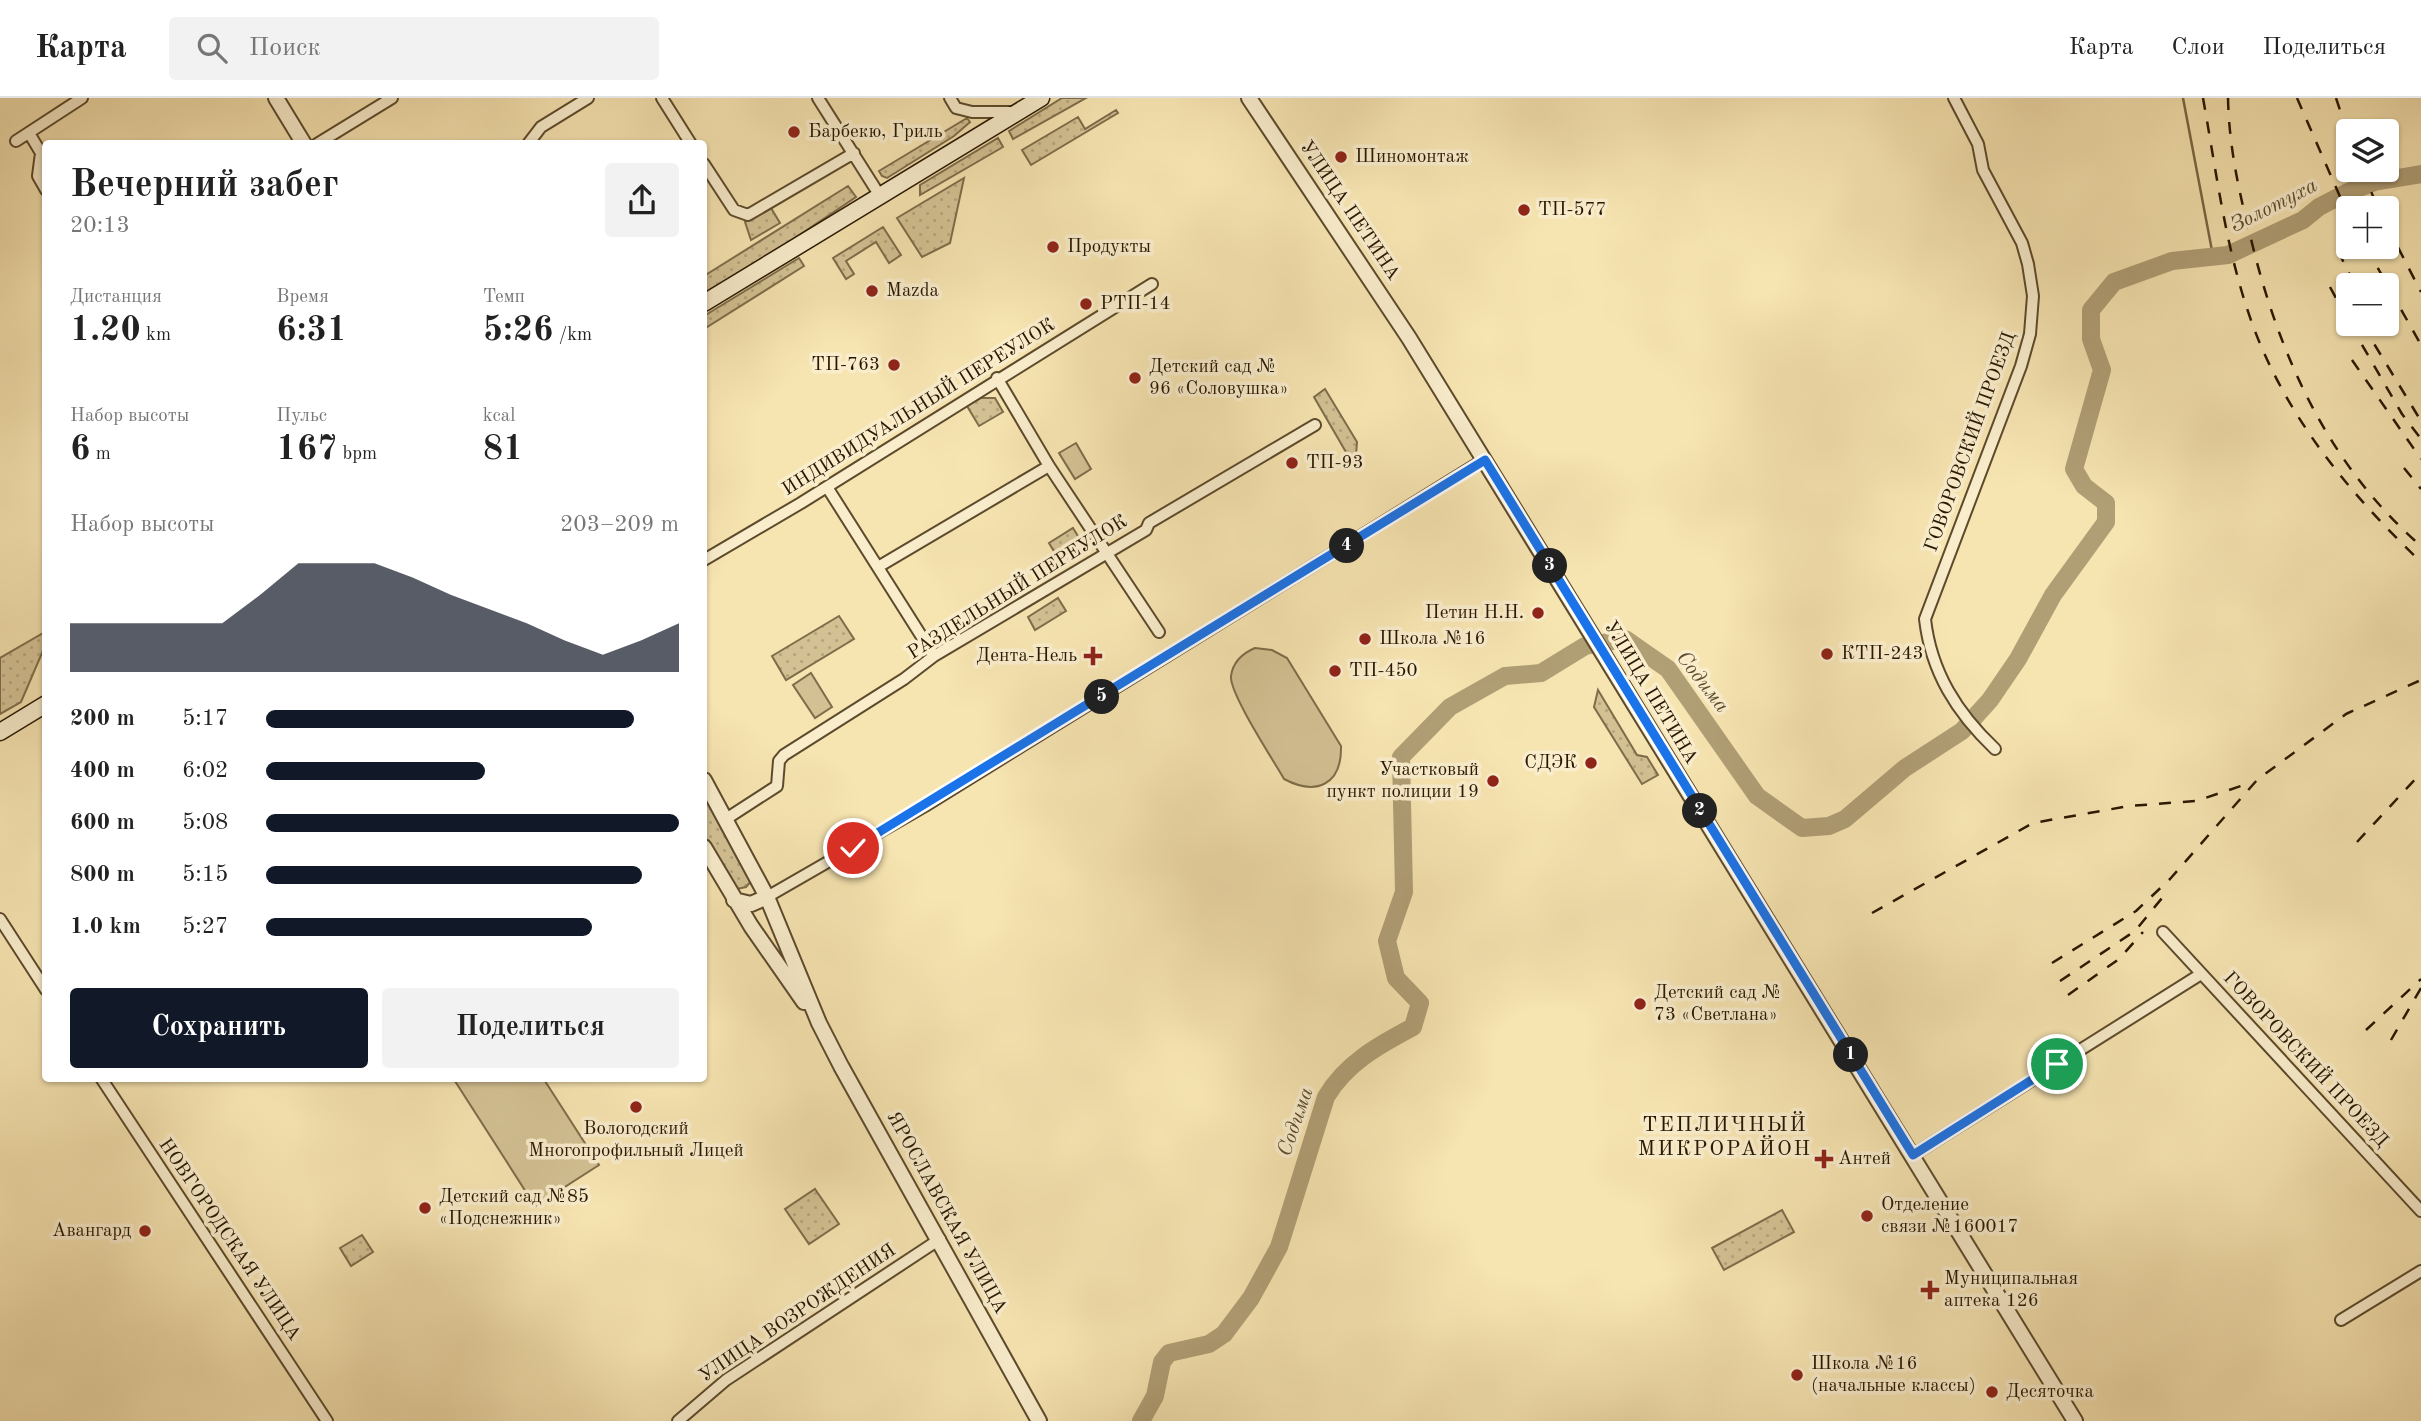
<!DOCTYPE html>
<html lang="ru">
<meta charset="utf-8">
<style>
:root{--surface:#fff;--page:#f2f2f2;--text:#222;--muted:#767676;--line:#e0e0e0;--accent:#111827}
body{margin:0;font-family:"Old Standard TT",serif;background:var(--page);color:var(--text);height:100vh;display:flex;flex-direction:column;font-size:26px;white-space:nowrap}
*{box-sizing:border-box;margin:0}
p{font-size:23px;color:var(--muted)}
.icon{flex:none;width:38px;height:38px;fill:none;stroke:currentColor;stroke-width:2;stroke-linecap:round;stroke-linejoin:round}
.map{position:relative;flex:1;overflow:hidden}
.sheet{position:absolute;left:42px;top:42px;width:665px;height:942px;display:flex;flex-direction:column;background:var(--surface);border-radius:7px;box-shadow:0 2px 5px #0004}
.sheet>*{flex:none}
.fabs{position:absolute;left:2336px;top:21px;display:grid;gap:14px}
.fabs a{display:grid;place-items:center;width:63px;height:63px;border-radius:7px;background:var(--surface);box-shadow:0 2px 5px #0004;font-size:35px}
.pin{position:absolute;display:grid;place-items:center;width:60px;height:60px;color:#fff;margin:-30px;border:4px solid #fff;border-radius:50%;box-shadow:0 2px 7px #0007}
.km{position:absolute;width:35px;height:35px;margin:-18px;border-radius:50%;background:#222;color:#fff;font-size:19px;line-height:35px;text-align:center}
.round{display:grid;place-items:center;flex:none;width:74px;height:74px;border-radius:7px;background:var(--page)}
.overview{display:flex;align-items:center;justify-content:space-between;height:119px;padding:0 28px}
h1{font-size:38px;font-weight:700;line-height:52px}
.figures{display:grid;grid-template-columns:repeat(3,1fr);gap:10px;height:119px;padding:7px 28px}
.figures div{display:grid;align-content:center}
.figures b{font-size:35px;font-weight:700}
.figures small{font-size:19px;font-weight:400}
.figures p{font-size:19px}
.chart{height:196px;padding:14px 28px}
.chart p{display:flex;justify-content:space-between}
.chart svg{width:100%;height:126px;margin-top:7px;fill:var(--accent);opacity:.7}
.cta{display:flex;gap:14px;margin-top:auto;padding:14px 28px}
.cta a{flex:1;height:80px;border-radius:7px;background:var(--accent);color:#fff;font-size:28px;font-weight:700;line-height:80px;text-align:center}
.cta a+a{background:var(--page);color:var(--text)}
ul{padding:0 28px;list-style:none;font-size:23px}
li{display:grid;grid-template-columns:112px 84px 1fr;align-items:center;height:52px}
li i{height:18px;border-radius:9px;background:var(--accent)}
header{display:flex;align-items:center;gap:42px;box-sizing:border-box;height:98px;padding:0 35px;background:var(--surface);border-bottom:2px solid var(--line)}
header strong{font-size:33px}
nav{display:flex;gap:38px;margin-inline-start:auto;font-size:24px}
.search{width:490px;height:63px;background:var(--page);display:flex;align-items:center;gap:18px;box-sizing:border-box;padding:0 24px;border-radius:7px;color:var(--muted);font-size:26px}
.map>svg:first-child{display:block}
.green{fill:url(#green-dots);stroke:#7e6c4a;stroke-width:2}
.pitch{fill:#d3c193;stroke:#7e6c4a;stroke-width:2}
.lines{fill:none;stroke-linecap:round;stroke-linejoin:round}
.stream{stroke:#7a6846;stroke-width:2.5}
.river{stroke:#b09e75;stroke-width:18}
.minor-casing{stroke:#5c4a2c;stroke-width:14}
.tertiary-casing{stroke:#5c4a2c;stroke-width:18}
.secondary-casing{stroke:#281700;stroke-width:19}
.minor{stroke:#f9edcc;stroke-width:10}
.tertiary{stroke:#f9edcc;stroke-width:14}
.secondary{stroke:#f9edcc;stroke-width:16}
.rail{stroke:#281700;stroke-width:2.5;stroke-dasharray:12 12;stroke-linecap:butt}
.route-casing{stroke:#fff;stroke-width:14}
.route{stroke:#1a73e8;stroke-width:9}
.poi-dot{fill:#8f2418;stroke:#f9edcc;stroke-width:2.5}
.labels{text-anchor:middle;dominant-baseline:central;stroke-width:7;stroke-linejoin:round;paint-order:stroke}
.poi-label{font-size:19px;fill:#281700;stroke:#f9edcc;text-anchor:start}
.street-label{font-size:19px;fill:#281700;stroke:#f9edcc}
.water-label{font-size:21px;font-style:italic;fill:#5e4d2f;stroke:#f9edcc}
.neighbourhood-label{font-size:21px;letter-spacing:2px;fill:#281700;stroke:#f9edcc}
</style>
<header>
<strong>Карта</strong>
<div class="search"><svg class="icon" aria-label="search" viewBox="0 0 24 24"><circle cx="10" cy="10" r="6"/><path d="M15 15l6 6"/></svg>Поиск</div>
<nav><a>Карта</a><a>Слои</a><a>Поделиться</a></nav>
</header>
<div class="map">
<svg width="2421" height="1323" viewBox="0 0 2421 1323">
<defs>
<pattern id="green-dots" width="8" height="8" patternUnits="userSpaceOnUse" patternTransform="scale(1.75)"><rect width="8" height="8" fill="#d3c193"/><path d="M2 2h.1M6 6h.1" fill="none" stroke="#b5a57d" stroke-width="1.8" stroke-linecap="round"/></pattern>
</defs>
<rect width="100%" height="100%" fill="#f6e4b1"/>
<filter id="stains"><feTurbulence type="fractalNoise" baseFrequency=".00286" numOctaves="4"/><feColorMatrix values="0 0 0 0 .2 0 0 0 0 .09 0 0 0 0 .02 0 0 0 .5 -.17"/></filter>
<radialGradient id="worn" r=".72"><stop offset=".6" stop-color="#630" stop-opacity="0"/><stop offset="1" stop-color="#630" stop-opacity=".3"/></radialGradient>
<path class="green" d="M1062,0H1086L1013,41L1009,33Z
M1116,12L1118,15L1031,67L1022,52L1078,19L1085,31Z
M967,20L970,24L954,38L887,80L882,78L879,73Z
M998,40L1003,49L920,97V87Z
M964,80L950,145L922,159L897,120Z
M848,88L856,99L783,148L704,195V178Z
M771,110L780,125L751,142L745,124Z
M883,129L901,157L889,165L876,144L846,163L854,176L846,181L833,160Z
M799,160L804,168L704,231V218Z
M1325,291L1357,344L1356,357L1350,361L1314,299Z
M981,300H995L1003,314L979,328L967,308Z
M1073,430L1087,453L1062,467L1049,445Z
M1058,500L1066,513L1035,532L1028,519Z
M839,518L854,541L786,582L772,558Z
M45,534V548L21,604L0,616V560Z
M1598,592L1637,657L1647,659L1658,677L1642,686L1594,609Z
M704,691L752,782L746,789L737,791L704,742Z
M815,1091L839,1126L809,1146L785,1111Z
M1782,1112L1794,1134L1724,1172L1712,1150Z
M362,1137L373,1154L351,1168L340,1150Z"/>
<path class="pitch" d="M1076,345L1091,371L1075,381L1059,355Z
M1255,550L1272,552L1287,560L1341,648C1342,687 1316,698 1284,681C1274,663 1229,595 1231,578C1233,564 1243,555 1255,550Z
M811,575L832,609L815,620L793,587Z
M453,980H543L599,1067L535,1108Z"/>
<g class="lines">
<path class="stream" d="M2183,0L2213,158"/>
<path class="river" d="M1141,1323L1155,1298L1162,1264L1169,1255L1209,1246L1224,1236L1251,1200L1279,1149L1326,999C1346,965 1379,947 1413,929L1420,905L1396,880L1387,843L1404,794L1401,659L1450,609L1505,578L1541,575L1585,548L1625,541L1668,571L1757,698L1802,730L1829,728L1845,721L1905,670L1962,633L1990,602L2018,561L2053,497L2106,424V405L2084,388L2074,371L2102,272L2091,241V212L2114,184L2172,163L2228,157L2303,122L2319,109L2346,95L2374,84L2421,76"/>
<g class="minor-casing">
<path id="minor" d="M662,0L691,46
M818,0L880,98
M950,0L956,10L972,14H1013
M1954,0L1978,46L1983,72L2022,145L2028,166L2033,198L2030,236L2021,268L1925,521C1931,574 1957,615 1995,651
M29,35L41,55L38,78L46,92
M16,43L82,0
M317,46L392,0
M528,46L541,29L588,0
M704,66L734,112L748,117L854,55
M997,280L1049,368L1159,534
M827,389L934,558
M704,462L801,405L1152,186
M878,469L1049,368
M726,721L777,688L779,663L784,657L904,581L934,558L1146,432L1149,425L1315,327
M767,799L925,708L1485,361
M0,821L46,892
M2163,834L2421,1113
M101,980L327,1323
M1913,1057L2201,876
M2341,1222L2421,1173
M678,1323L726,1282L940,1141"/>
</g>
<g class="tertiary-casing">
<path id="tertiary" d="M276,0L304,46
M1249,0L1409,240L2075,1323
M704,682L767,799L819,925L841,968L1039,1323
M704,749L751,828L804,904
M734,802L751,806L767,799"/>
</g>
<g class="secondary-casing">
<path id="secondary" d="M704,205L1041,0
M0,634L46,606"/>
</g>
<use href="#minor" class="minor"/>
<use href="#tertiary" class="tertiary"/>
<use href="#secondary" class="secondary"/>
<path class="rail" d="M2203,0C2218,83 2228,170 2261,248C2297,332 2355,401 2421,464
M2228,0C2229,49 2239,94 2251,141C2279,258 2329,368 2421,448
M2297,0L2348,117
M2336,0L2348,36
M2362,72L2378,110
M2387,128L2421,194
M2366,149L2421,247
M2338,153L2355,187
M2330,189L2348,222
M2350,226L2402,316L2421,341
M2362,226L2421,323
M2352,262L2421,361
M2404,370L2421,391
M2357,744L2421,675
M1872,815L2033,725L2129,708L2196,703L2250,685
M2052,865L2136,813L2170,781L2257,682L2346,616L2421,582
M2060,883L2135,833L2167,794
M2068,897L2119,861L2143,834
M2366,932L2421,881
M2391,942L2421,890"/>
</g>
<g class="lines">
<g class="route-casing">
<path id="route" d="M853,750L1485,362L1913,1057L2057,966"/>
</g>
<use href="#route" class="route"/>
</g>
<g class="poi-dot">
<circle cx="794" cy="34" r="7"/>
<circle cx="1341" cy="59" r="7"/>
<circle cx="1524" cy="112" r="7"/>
<circle cx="1053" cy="149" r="7"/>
<circle cx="872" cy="193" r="7"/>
<circle cx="1086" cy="206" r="7"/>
<circle cx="894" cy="267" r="7"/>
<circle cx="1135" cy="280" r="7"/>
<circle cx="1292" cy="365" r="7"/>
<circle cx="1538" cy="515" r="7"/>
<circle cx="1365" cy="541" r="7"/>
<circle cx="1827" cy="556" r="7"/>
<path d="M1089.5 547.5h7v7h7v7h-7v7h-7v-7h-7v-7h7z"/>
<circle cx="1335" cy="573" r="7"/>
<circle cx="1591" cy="665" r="7"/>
<circle cx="1493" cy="683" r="7"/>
<circle cx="1640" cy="906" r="7"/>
<circle cx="636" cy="1009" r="7"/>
<path d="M1820.5 1050.5h7v7h7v7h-7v7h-7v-7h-7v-7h7z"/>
<circle cx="425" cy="1110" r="7"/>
<circle cx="1867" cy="1118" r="7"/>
<circle cx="145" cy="1133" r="7"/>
<path d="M1926.5 1181.5h7v7h7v7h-7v7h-7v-7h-7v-7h7z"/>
<circle cx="1797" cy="1277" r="7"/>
<circle cx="1992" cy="1294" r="7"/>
</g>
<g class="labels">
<g class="poi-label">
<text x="808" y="34">Барбекю, Гриль</text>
<text x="1355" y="59">Шиномонтаж</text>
<text x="1538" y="112">ТП-577</text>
<text x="1067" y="149">Продукты</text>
<text x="886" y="193">Mazda</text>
<text x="1100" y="206">РТП-14</text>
<text x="880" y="267" text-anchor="end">ТП-763</text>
<text x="1149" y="269">Детский сад №<tspan x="1149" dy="22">96 «Соловушка»</tspan></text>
<text x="1306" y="365">ТП-93</text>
<text x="1524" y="515" text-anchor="end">Петин Н.Н.</text>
<text x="1379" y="541">Школа №16</text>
<text x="1841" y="556">КТП-243</text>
<text x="1077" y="558" text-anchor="end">Дента-Нель</text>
<text x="1349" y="573">ТП-450</text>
<text x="1577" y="665" text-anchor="end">СДЭК</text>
<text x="1479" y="672" text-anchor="end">Участковый<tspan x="1479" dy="22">пункт полиции 19</tspan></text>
<text x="1654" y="895">Детский сад №<tspan x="1654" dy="22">73 «Светлана»</tspan></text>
<text x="636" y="1031" text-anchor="middle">Вологодский<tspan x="636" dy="22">Многопрофильный Лицей</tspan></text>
<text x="1838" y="1061">Антей</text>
<text x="439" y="1099">Детский сад №85<tspan x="439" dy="22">«Подснежник»</tspan></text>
<text x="1881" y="1107">Отделение<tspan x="1881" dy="22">связи №160017</tspan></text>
<text x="131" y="1133" text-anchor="end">Авангард</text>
<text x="1944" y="1181">Муниципальная<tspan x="1944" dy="22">аптека 126</tspan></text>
<text x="1811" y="1266">Школа №16<tspan x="1811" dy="22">(начальные классы)</tspan></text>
<text x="2006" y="1294">Десяточка</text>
</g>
<g class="street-label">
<text transform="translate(1349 113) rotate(56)">УЛИЦА ПЕТИНА</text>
<text transform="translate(919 310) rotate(-32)">ИНДИВИДУАЛЬНЫЙ ПЕРЕУЛОК</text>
<text transform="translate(1971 344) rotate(-70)">ГОВОРОВСКИЙ ПРОЕЗД</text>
<text transform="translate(1018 490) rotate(-32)">РАЗДЕЛЬНЫЙ ПЕРЕУЛОК</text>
<text transform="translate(1650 595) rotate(59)">УЛИЦА ПЕТИНА</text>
<text transform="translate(2305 962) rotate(47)">ГОВОРОВСКИЙ ПРОЕЗД</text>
<text transform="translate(946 1115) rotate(61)">ЯРОСЛАВСКАЯ УЛИЦА</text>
<text transform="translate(229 1142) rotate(56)">НОВГОРОДСКАЯ УЛИЦА</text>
<text transform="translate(798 1216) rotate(-34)">УЛИЦА ВОЗРОЖДЕНИЯ</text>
</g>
<g class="water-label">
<text transform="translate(2274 108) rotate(-27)">Золотуха</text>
<text transform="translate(1702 584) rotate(52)">Содима</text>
<text transform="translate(1296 1024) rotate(-71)">Содима</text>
</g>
<g class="neighbourhood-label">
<text x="1725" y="1027">ТЕПЛИЧНЫЙ<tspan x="1725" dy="24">МИКРОРАЙОН</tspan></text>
</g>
</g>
<rect width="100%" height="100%" filter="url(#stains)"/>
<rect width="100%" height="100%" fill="url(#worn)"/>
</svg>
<div class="fabs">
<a><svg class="icon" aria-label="layers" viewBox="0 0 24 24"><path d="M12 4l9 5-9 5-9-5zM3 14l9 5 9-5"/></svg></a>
<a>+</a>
<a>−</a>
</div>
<div class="pin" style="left:2057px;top:966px;background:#1e9e55"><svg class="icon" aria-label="arrive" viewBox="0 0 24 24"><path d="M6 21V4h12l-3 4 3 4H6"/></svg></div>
<div class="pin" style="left:853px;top:750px;background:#d93025"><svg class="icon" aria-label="check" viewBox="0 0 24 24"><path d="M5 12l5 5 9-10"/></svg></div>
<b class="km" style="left:1851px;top:957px">1</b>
<b class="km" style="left:1700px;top:713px">2</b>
<b class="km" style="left:1550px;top:468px">3</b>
<b class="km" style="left:1347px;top:448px">4</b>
<b class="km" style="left:1102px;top:599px">5</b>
<section class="sheet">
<div class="overview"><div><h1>Вечерний забег</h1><p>20:13</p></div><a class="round"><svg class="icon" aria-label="share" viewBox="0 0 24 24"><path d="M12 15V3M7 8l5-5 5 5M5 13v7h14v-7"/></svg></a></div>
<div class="figures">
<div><p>Дистанция</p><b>1.20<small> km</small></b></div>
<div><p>Время</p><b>6:31</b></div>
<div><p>Темп</p><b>5:26<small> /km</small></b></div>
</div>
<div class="figures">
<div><p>Набор высоты</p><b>6<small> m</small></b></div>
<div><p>Пульс</p><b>167<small> bpm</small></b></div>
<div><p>kcal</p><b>81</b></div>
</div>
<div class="chart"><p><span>Набор высоты</span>203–209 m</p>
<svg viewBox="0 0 160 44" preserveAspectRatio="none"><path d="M0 44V27L10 27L20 27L30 27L40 27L50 17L60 6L70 6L80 6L90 11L100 17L110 22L120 27L130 33L140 38L150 33L160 27V44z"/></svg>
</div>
<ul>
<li><b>200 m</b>5:17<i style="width:89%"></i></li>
<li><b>400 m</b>6:02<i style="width:53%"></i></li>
<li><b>600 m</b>5:08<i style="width:100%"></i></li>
<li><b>800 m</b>5:15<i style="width:91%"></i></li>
<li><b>1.0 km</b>5:27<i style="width:79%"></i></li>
</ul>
<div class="cta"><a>Сохранить</a><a>Поделиться</a></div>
</section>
</div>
